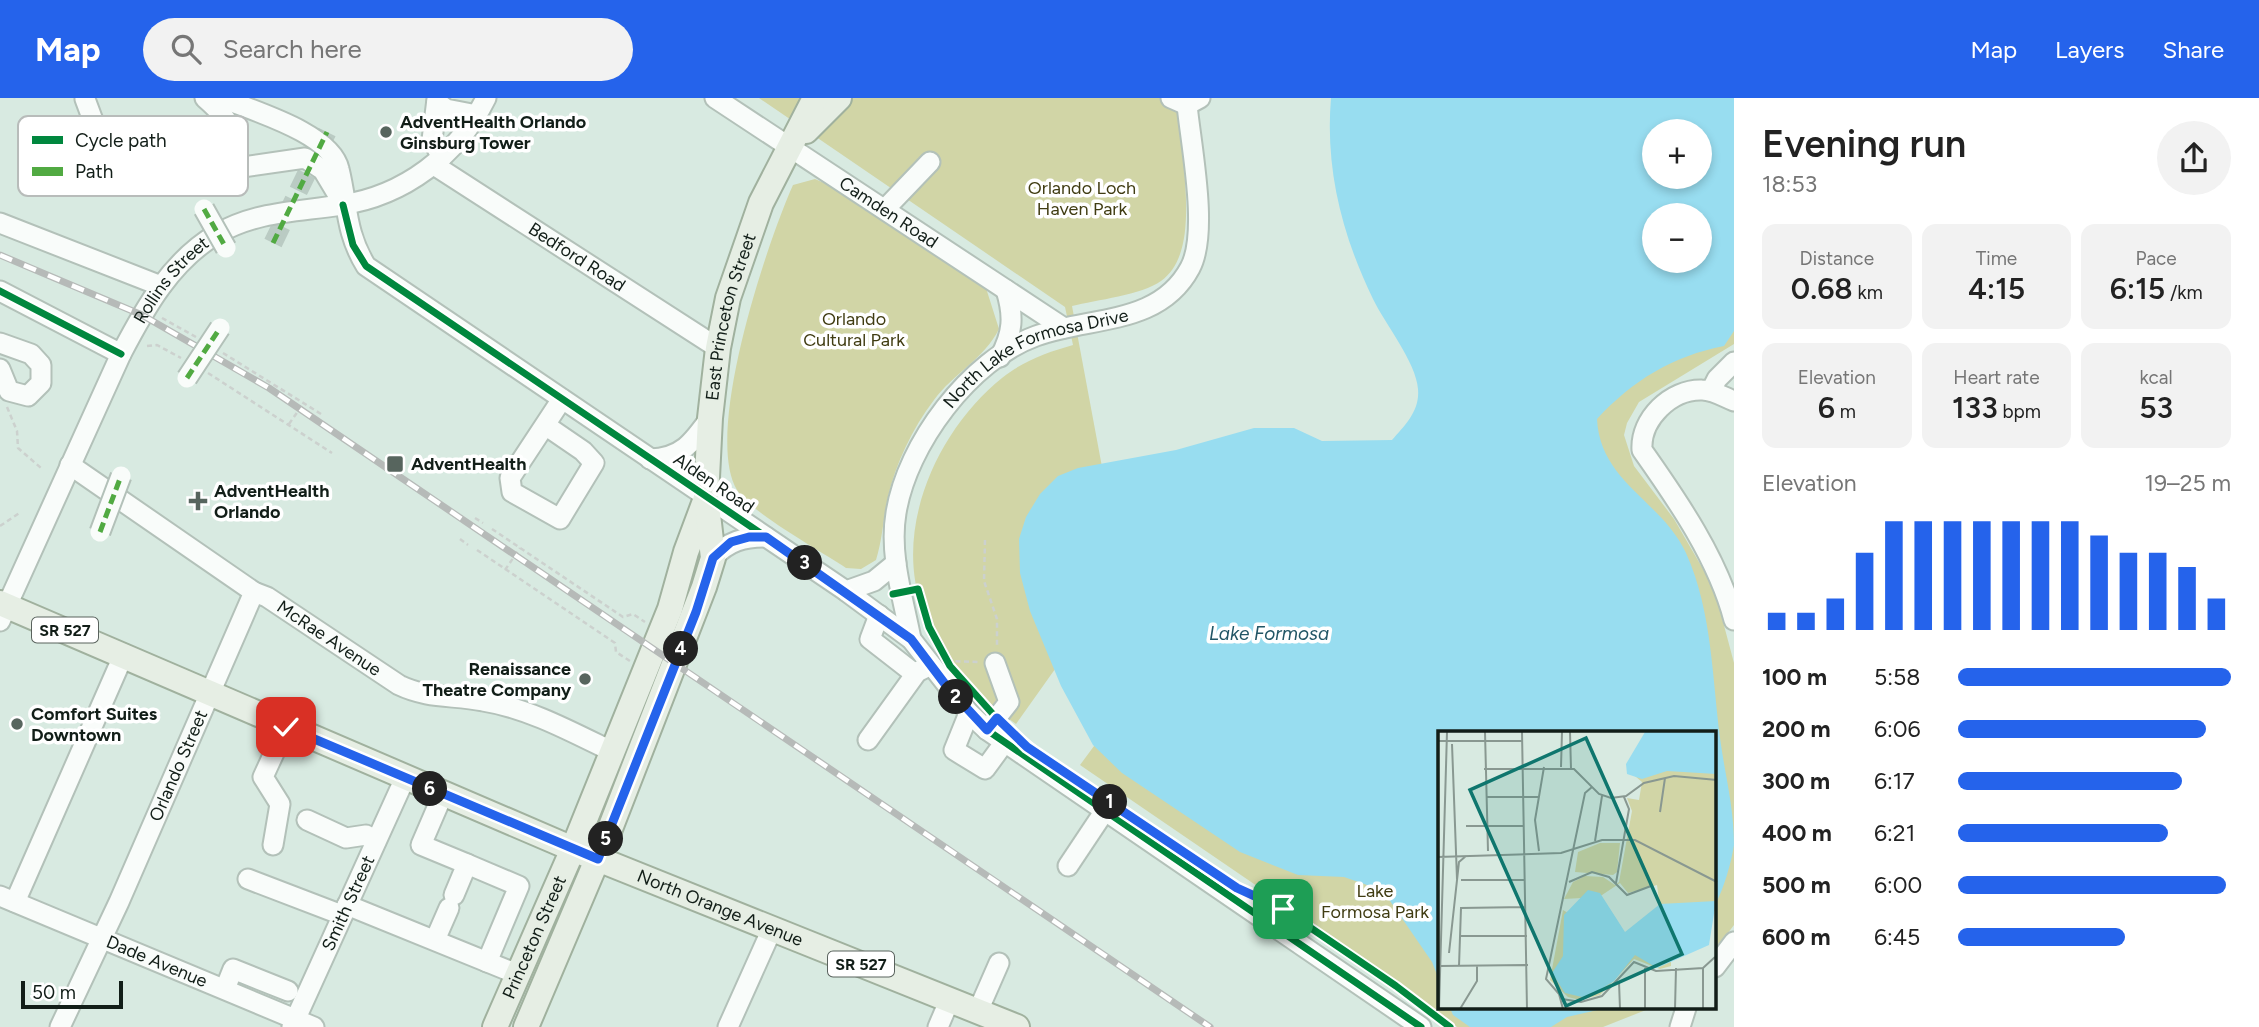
<!DOCTYPE html>
<meta charset="utf-8">
<style>
:root{--surface:#fff;--page:#f2f2f2;--text:#222;--muted:#767676;--accent:#2563eb}
body{margin:0;font-family:Figtree,sans-serif;background:var(--page);color:var(--text);height:100vh;display:flex;flex-direction:column;font-size:26px;white-space:nowrap}
*{box-sizing:border-box;margin:0}
p{font-size:23px;color:var(--muted)}
.icon{flex:none;width:38px;height:38px;fill:none;stroke:currentColor;stroke-width:2;stroke-linecap:round;stroke-linejoin:round}
.map{position:relative;flex:1;overflow:hidden}
.side{display:flex;flex-direction:column;background:var(--surface);width:525px}
.side>*{flex:none}
.buttons{position:absolute;left:1642px;top:21px;display:grid;gap:14px}
.buttons a{display:grid;place-items:center;width:70px;height:70px;border-radius:50%;background:var(--surface);box-shadow:0 4px 10px #0003;font-size:35px}
.scale{position:absolute;left:21px;bottom:18px;width:102px;box-sizing:border-box;padding-left:7px;border:4px solid #121e18;border-top:0;font-size:19px;line-height:24px;white-space:nowrap;color:#121e18;-webkit-text-stroke:5px #fff;paint-order:stroke}
.pin{position:absolute;display:grid;place-items:center;width:60px;height:60px;color:#fff;margin:-30px;border-radius:14px;box-shadow:0 4px 10px #0006}
.km{position:absolute;width:35px;height:35px;margin:-18px;border-radius:50%;background:#222;color:#fff;font-size:19px;line-height:35px;text-align:center}
.round{display:grid;place-items:center;flex:none;width:74px;height:74px;border-radius:37px;background:var(--page)}
.summary{display:flex;align-items:center;justify-content:space-between;height:119px;padding:0 28px}
h1{font-size:38px;font-weight:600;line-height:52px}
.figures{display:grid;grid-template-columns:repeat(3,1fr);gap:10px;height:119px;padding:7px 28px}
.figures div{display:grid;align-content:center;border-radius:14px;background:var(--page);text-align:center}
.figures b{font-size:30px;font-weight:600}
.figures small{font-size:19px;font-weight:400}
.figures p{font-size:19px}
.chart{height:196px;padding:14px 28px}
.chart p{display:flex;justify-content:space-between}
.chart svg{width:100%;height:126px;margin-top:7px;stroke:var(--accent);stroke-width:6}
ul{padding:0 28px;list-style:none;font-size:23px}
li{display:grid;grid-template-columns:112px 84px 1fr;align-items:center;height:52px}
li i{height:18px;border-radius:9px;background:var(--accent)}
header{display:flex;align-items:center;gap:42px;box-sizing:border-box;height:98px;padding:0 35px;background:var(--accent);color:#fff}
header strong{font-size:33px}
nav{display:flex;gap:38px;margin-inline-start:auto;font-size:24px}
.search{width:490px;height:63px;background:var(--page);display:flex;align-items:center;gap:18px;box-sizing:border-box;padding:0 24px;border-radius:38px;color:var(--muted);font-size:26px}
main{display:flex;flex:1;min-height:0}
.map>svg:first-child{display:block}
.green{fill:#d1d5a6}
.water{fill:#98ddf0;fill-rule:evenodd}
.lines{fill:none;stroke-linecap:round;stroke-linejoin:round}
.minor-tunnel{stroke:#bacbc3;stroke-width:19;stroke-dasharray:19 10;stroke-linecap:butt}
.minor-casing{stroke:#b3c1b9;stroke-width:23}
.major-casing{stroke:#a0b19e;stroke-width:28}
.path{stroke:#ccd1ce;stroke-width:2.5;stroke-dasharray:5 3.5;stroke-linecap:butt}
.minor{stroke:#f9fcfa;stroke-width:19}
.major{stroke:#e6eee4;stroke-width:24}
.rail-casing{stroke:#b6bab8;stroke-width:7}
.rail{stroke:#fff;stroke-width:4.5;stroke-dasharray:13;stroke-linecap:butt}
.minor-bridge-casing{stroke:#b3c1b9;stroke-width:23;stroke-linecap:butt}
.minor-bridge{stroke:#f9fcfa;stroke-width:19}
.quiet{stroke:#51aa42;stroke-width:5;stroke-dasharray:10 5;stroke-linecap:butt}
.cycleway-casing{stroke:#fff;stroke-width:11}
.cycleway{stroke:#00873e;stroke-width:7}
.route-casing{stroke:#fff;stroke-width:14}
.route{stroke:#2563eb;stroke-width:9}
.poi-dot{fill:#57655e;stroke:#fff;stroke-width:2.5}
.labels{text-anchor:middle;dominant-baseline:central;stroke-width:7;stroke-linejoin:round;paint-order:stroke}
.shield{fill:#fff;stroke:#59625d;stroke-width:2}
.shield-label{font-size:16px;font-weight:bold;fill:#121e18}
.poi-label{font-size:18px;font-weight:bold;fill:#121e18;stroke:#fff;text-anchor:start}
.park-label{font-size:18px;fill:#403c12;stroke:#fff}
.street-label{font-size:18px;fill:#121e18;stroke:#fff}
.water-label{font-size:19px;font-style:italic;fill:#225666;stroke:#fff}
.inset-road{fill:none;stroke:#899891;stroke-width:2}
.view{fill:#0f766e;fill-opacity:0.15;stroke:#0f766e;stroke-width:3.5}
.inset-edge{fill:none;stroke:#121e18;stroke-width:3.5}
.key{fill:#fff;stroke:#b8bcba;stroke-width:2}
.key-label{font-size:19px;fill:#121e18}
</style>
<header>
<strong>Map</strong>
<div class="search"><svg class="icon" aria-label="search" viewBox="0 0 24 24"><circle cx="10" cy="10" r="6"/><path d="M15 15l6 6"/></svg>Search here</div>
<nav><a>Map</a><a>Layers</a><a>Share</a></nav>
</header>
<main>
<div class="map">
<svg width="1734" height="929" viewBox="0 0 1734 929">
<rect width="100%" height="100%" fill="#d8eae1"/>
<path class="green" d="M759,0H1183C1174,49 1207,150 1161,183C1142,197 1096,202 1072,208L1105,385L1070,550L1016,626C976,597 940,560 923,512C892,431 938,331 1002,280C1023,263 1048,254 1073,247L1065,209Z
M815,81L831,88L986,190L999,231C984,261 953,276 934,302C912,331 896,365 888,399C883,421 883,439 876,462L861,471L846,470C821,453 751,415 737,392C703,336 767,145 793,87Z
M1734,94V246L1639,304L1627,325L1624,337L1634,368L1674,421L1714,490L1734,565V827L1715,852V635L1567,300L1689,194Z
M1117,617L1440,791V910H1651L1603,929H1457L1399,885L1080,667Z"/>
<path class="water" d="M1331,0H1734V233L1724,248C1673,258 1633,282 1597,321C1600,384 1662,403 1686,455C1713,515 1712,583 1721,647C1726,681 1734,711 1734,747C1731,766 1724,790 1715,807V635H1440V884L1432,864L1388,800L1370,788L1344,779L1298,777L1240,754L1122,675L1093,647L1061,588L1030,513L1020,475L1019,441L1026,419L1040,396L1058,378L1078,370L1176,352L1254,330H1294L1322,343L1392,342C1405,327 1420,313 1418,291C1416,264 1385,226 1373,201C1342,137 1325,71 1331,0ZM1699,33V79H1654V33ZM1699,117V163H1654V117Z
M1450,910H1606L1567,919L1551,929H1470L1453,917Z"/>
<g class="lines">
<path class="minor-tunnel" d="M273,145L327,34"/>
<g class="minor-casing">
<g id="minor">
<path d="M222,0C253,13 331,35 339,71C348,107 345,134 366,168L846,493L911,541L969,615L987,632L1421,929"/>
<path id="s1" d="M715,0L1064,230"/>
<path d="M1171,0L1187,7L1200,0"/>
<path d="M85,1L104,52L166,80L305,60L323,72L338,97"/>
<path d="M437,1L432,42L442,59"/>
<path d="M437,4L446,11L477,17"/>
<path d="M92,23L107,34L195,73L211,74C245,44 235,26 205,0"/>
<path id="s2" d="M434,67L718,250"/>
<path d="M885,111L930,64"/>
<path d="M0,125L161,188"/>
<path d="M0,193L121,256"/>
<path d="M0,245L31,256L41,267V285L28,298L9,293L0,271"/>
<path d="M1000,259C1013,235 1014,218 1006,192"/>
<path d="M1711,293L1717,281L1734,264"/>
<path d="M1734,303C1724,299 1713,292 1702,292C1671,291 1640,321 1642,352C1678,403 1718,461 1734,522"/>
<path d="M545,327L583,353L594,365L560,421L512,394L510,380L562,301"/>
<path d="M650,361C682,360 693,344 710,320"/>
<path id="s3" d="M70,367L254,494L267,499L399,587C428,601 453,597 483,603C528,610 572,634 613,654"/>
<path d="M713,460C728,443 744,439 766,439"/>
<path d="M846,493L874,483L896,465"/>
<path d="M879,517L870,541L915,576"/>
<path id="s4" d="M0,523L121,256C145,210 171,163 217,136C257,113 297,114 341,107C404,98 458,57 486,0"/>
<path id="s5" d="M911,541C903,500 889,456 896,415C907,346 970,262 1036,238C1090,218 1159,228 1190,170C1209,135 1191,48 1187,7"/>
<path d="M969,615L954,652L985,671L1004,645"/>
<path d="M987,632L1009,604L995,565"/>
<path d="M868,642L917,574L931,567"/>
<path d="M443,696L421,747L467,766L454,797"/>
<path d="M307,722L346,740L366,737L376,743"/>
<path d="M273,747L280,706L263,679L286,629"/>
<path d="M467,766L519,788L487,864"/>
<path d="M1068,768L1104,714"/>
<path d="M248,781L342,817"/>
<path id="s6" d="M0,798L314,929"/>
<path d="M15,804L124,556"/>
<path d="M347,807L517,876"/>
<path d="M435,842L449,810"/>
<path d="M1715,869L1734,844"/>
<path d="M225,891L233,871L288,893"/>
<path d="M978,913L999,865"/>
<path id="s7" d="M60,929L119,804L254,494"/>
<path id="s8" d="M292,929L405,680"/>
<path d="M728,929L772,831"/>
<path d="M938,929L950,901"/>
<path d="M1680,929L1686,910"/>
</g>
</g>
<g class="major-casing">
<g id="major">
<path d="M806,33L839,0"/>
<path id="s9" d="M0,505L573,751L1017,929"/>
<path id="s10" d="M495,929L573,751L670,511L686,454L705,403"/>
<path id="s11" d="M526,929L608,736L704,489L713,460L706,399L710,320L718,250L728,200L761,105L815,0"/>
</g>
</g>
<path class="path" d="M162,220L196,239
M147,248L157,247L181,260
M223,255L321,316
M208,275L332,355
M7,309L17,333L18,350L41,370
M289,326L303,306
M475,420L483,425
M0,428L21,414
M492,431L623,519L633,516L645,524
M460,441L468,447
M985,442L984,483L997,521V550
M477,452L615,545L616,554L630,563
M505,472L520,450
M947,563L978,564"/>
<use href="#minor" class="minor"/>
<use href="#major" class="major"/>
<g class="rail-casing">
<path id="rail" d="M0,157L142,217L269,290L1210,929"/>
</g>
<use href="#rail" class="rail"/>
<g class="minor-bridge-casing">
<path id="minor-bridge" d="M204,111L226,150
M187,280L220,230
M100,434L121,378"/>
</g>
<use href="#minor-bridge" class="minor-bridge"/>
<path class="quiet" d="M204,111L226,150
M273,145L327,34
M187,280L220,230
M100,434L121,378"/>
<g class="cycleway-casing">
<path id="cycleway" d="M343,107L353,147L366,168L846,493L911,541L969,615L987,632L1421,929
M0,193L121,256
M893,496L918,491L929,529L950,568L1000,624L1037,655
M1101,697L1190,758
M1219,778L1237,790L1283,811L1396,888L1450,929"/>
</g>
<use href="#cycleway" class="cycleway"/>
</g>
<g class="lines">
<g class="route-casing">
<path id="route" d="M286,629L598,761L696,514L713,460L731,444L749,439H766L911,541L948,590L987,632L997,620L1027,649L1237,790L1283,811"/>
</g>
<use href="#route" class="route"/>
</g>
<g class="poi-dot">
<circle cx="386" cy="34" r="7"/>
<rect x="386" y="357" width="18" height="18" rx="3.5"/>
<path d="M194.5 392.5h7v7h7v7h-7v7h-7v-7h-7v-7h7z"/>
<circle cx="585" cy="581" r="7"/>
<circle cx="17" cy="626" r="7"/>
</g>
<g class="labels">
<g class="shield">
<rect x="32" y="519.5" width="66" height="25" rx="5"/>
<rect x="828" y="853.5" width="66" height="25" rx="5"/>
</g>
<g class="shield-label">
<text x="65" y="532">SR 527</text>
<text x="861" y="866">SR 527</text>
</g>
<g class="poi-label">
<text x="400" y="24">AdventHealth Orlando<tspan x="400" dy="21">Ginsburg Tower</tspan></text>
<text x="411" y="366">AdventHealth</text>
<text x="214" y="393">AdventHealth<tspan x="214" dy="21">Orlando</tspan></text>
<text x="571" y="571" text-anchor="end">Renaissance<tspan x="571" dy="21">Theatre Company</tspan></text>
<text x="31" y="616">Comfort Suites<tspan x="31" dy="21">Downtown</tspan></text>
</g>
<g class="park-label">
<text x="1082" y="90">Orlando Loch<tspan x="1082" dy="21">Haven Park</tspan></text>
<text x="854" y="221">Orlando<tspan x="854" dy="21">Cultural Park</tspan></text>
<text x="1375" y="793">Lake<tspan x="1375" dy="21">Formosa Park</tspan></text>
</g>
<g class="street-label">
<text stroke="none"><textPath href="#s1" startOffset="208">Camden Road</textPath></text>
<text stroke="none"><textPath href="#s2" startOffset="170">Bedford Road</textPath></text>
<text stroke="none"><textPath href="#s4" startOffset="383">Rollins Street</textPath></text>
<text stroke="none"><textPath href="#s11" startOffset="749">East Princeton Street</textPath></text>
<text stroke="none"><textPath href="#s5" startOffset="352">North Lake Formosa Drive</textPath></text>
<text transform="translate(714 385) rotate(34)">Alden Road</text>
<text stroke="none"><textPath href="#s3" startOffset="312">McRae Avenue</textPath></text>
<text stroke="none"><textPath href="#s7" startOffset="287">Orlando Street</textPath></text>
<text stroke="none"><textPath href="#s8" startOffset="136">Smith Street</textPath></text>
<text stroke="none"><textPath href="#s9" startOffset="782">North Orange Avenue</textPath></text>
<text stroke="none"><textPath href="#s10" startOffset="98">Princeton Street</textPath></text>
<text stroke="none"><textPath href="#s6" startOffset="170">Dade Avenue</textPath></text>
</g>
<g class="water-label">
<text x="1269" y="535">Lake Formosa</text>
</g>
</g>
<g transform="translate(1438 633)">
<rect width="278" height="278" fill="#d8eae1"/>
<path d="M223,37L278,38V180L223,184L219,154L190,162L182,152L161,166L126,168L135,151L147,145L165,146L177,154L181,151L194,80L189,67L201,69L204,51L197,45ZM162,112H182L179,141L175,144L137,141L140,121ZM125,179L193,220L233,227V235L222,238L196,228L162,264L142,269L130,266L112,249Z" fill="#d1d5a6"/>
<path d="M207,1H278V43L229,40L204,48L189,43L188,33ZM150,159L162,162L187,201L222,173L278,170L271,214L219,237L197,224L176,250L157,262L144,266L127,262L114,242L125,225L126,184Z" fill="#98ddf0"/>
<path class="inset-road" d="M47,1L50,120M84,1L89,278M132,1L133,38M0,10H84M14,13L19,148M123,36L124,1M46,38H136L161,63L173,67L188,65L206,52L236,45L279,49M49,66H101M222,81L227,47M28,95H86M157,110L164,65M101,120L97,89L106,36M0,126L123,122L164,109H197L279,151M23,149H87M131,151L154,141L171,146L189,164L213,155M178,152L191,78L186,66M22,205H89M11,222L21,131L28,125M2,235L90,234M21,235L23,177L88,176M207,237V278M265,237V278M181,251L182,278M124,268L143,271L164,265L196,231L218,240L265,237L277,226M1,278L9,1M22,278L39,250V235M125,278L121,263L108,248L147,62L154,56M237,278L238,237"/>
<path class="view" d="M148,7L244,223L128,275L32,59Z"/>
<rect width="278" height="278" class="inset-edge"/>
</g>
<rect x="18" y="18" width="230" height="80" rx="10" class="key"/>
<rect x="32" y="38" width="31" height="8" fill="#00873e"/>
<rect x="32" y="69" width="31" height="9" fill="#51aa42"/>
<g class="key-label">
<text x="75" y="49">Cycle path</text>
<text x="75" y="80">Path</text>
</g>
</svg>
<div class="buttons">
<a>+</a>
<a>−</a>
</div>
<div class="scale">50 m</div>
<div class="pin" style="left:1283px;top:811px;background:#1e9e55"><svg class="icon" aria-label="arrive" viewBox="0 0 24 24"><path d="M6 21V4h12l-3 4 3 4H6"/></svg></div>
<div class="pin" style="left:286px;top:629px;background:#d93025"><svg class="icon" aria-label="check" viewBox="0 0 24 24"><path d="M5 12l5 5 9-10"/></svg></div>
<b class="km" style="left:1110px;top:704px">1</b>
<b class="km" style="left:956px;top:599px">2</b>
<b class="km" style="left:805px;top:465px">3</b>
<b class="km" style="left:681px;top:551px">4</b>
<b class="km" style="left:606px;top:741px">5</b>
<b class="km" style="left:430px;top:691px">6</b>
</div>
<section class="side">
<div class="summary"><div><h1>Evening run</h1><p>18:53</p></div><a class="round"><svg class="icon" aria-label="share" viewBox="0 0 24 24"><path d="M12 15V3M7 8l5-5 5 5M5 13v7h14v-7"/></svg></a></div>
<div class="figures">
<div><p>Distance</p><b>0.68<small> km</small></b></div>
<div><p>Time</p><b>4:15</b></div>
<div><p>Pace</p><b>6:15<small> /km</small></b></div>
</div>
<div class="figures">
<div><p>Elevation</p><b>6<small> m</small></b></div>
<div><p>Heart rate</p><b>133<small> bpm</small></b></div>
<div><p>kcal</p><b>53</b></div>
</div>
<div class="chart"><p><span>Elevation</span>19–25 m</p>
<svg viewBox="0 0 160 44" preserveAspectRatio="none"><path d="M5 44V38M15 44V38M25 44V33M35 44V17M45 44V6M55 44V6M65 44V6M75 44V6M85 44V6M95 44V6M105 44V6M115 44V11M125 44V17M135 44V17M145 44V22M155 44V33"/></svg>
</div>
<ul>
<li><b>100 m</b>5:58<i style="width:100%"></i></li>
<li><b>200 m</b>6:06<i style="width:91%"></i></li>
<li><b>300 m</b>6:17<i style="width:82%"></i></li>
<li><b>400 m</b>6:21<i style="width:77%"></i></li>
<li><b>500 m</b>6:00<i style="width:98%"></i></li>
<li><b>600 m</b>6:45<i style="width:61%"></i></li>
</ul>
</section>
</main>
